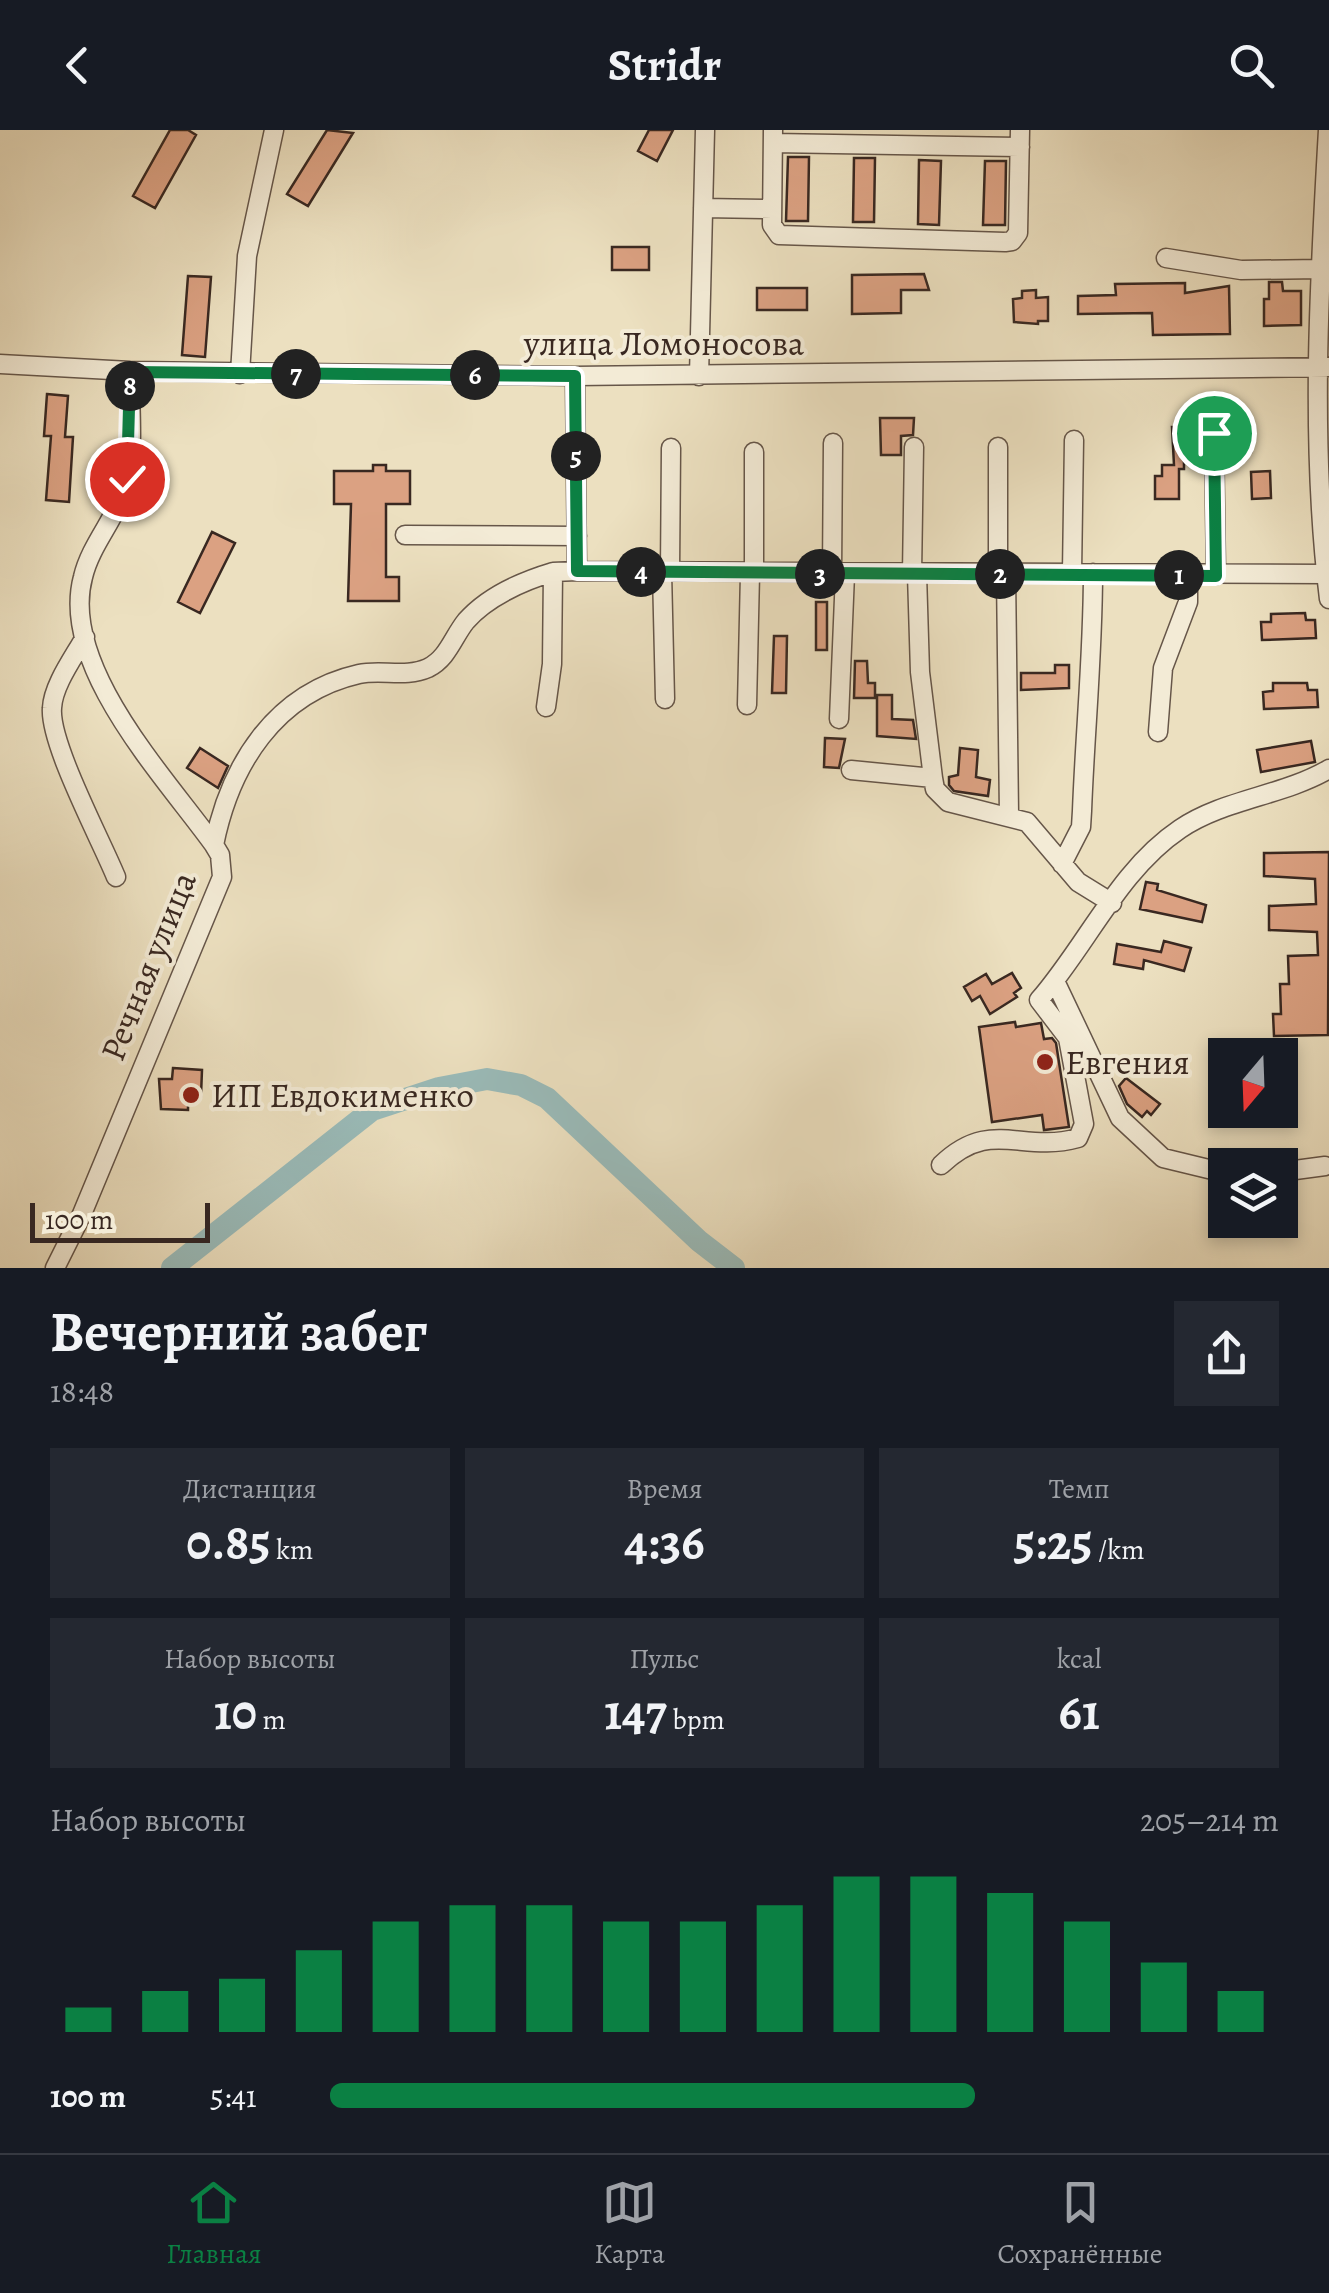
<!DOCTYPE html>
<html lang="ru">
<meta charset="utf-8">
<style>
:root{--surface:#171b24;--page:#242831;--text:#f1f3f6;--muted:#9ea1a6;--line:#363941;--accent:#0b8043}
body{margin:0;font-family:Alegreya,serif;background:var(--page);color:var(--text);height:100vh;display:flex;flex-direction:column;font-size:38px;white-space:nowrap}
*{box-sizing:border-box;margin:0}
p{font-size:32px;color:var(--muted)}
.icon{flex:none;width:55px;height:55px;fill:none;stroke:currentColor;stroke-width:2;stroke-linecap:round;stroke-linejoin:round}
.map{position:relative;height:1138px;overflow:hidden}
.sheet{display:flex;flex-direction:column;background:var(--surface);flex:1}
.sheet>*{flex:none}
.needle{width:65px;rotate:199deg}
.tools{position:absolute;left:1208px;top:908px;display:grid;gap:20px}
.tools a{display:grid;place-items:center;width:90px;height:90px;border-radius:0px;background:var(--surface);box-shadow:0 5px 15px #0003;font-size:50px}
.scale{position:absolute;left:30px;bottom:25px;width:180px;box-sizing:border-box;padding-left:10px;border:5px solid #392821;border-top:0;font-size:28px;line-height:35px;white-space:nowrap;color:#392821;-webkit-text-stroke:8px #f3ebd6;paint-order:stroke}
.pin{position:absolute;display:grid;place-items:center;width:85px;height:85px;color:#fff;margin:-42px;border:5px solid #fff;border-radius:50%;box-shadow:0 2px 10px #0007}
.km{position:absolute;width:50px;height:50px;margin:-25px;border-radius:50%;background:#222;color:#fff;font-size:28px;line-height:50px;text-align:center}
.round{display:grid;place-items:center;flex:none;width:105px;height:105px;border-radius:0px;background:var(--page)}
.overview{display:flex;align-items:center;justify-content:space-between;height:170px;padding:0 50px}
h1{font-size:55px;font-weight:700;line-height:75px}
.figures{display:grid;grid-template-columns:repeat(3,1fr);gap:15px;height:170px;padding:10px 50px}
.figures div{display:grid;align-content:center;border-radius:0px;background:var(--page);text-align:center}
.figures b{font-size:50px;font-weight:700}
.figures small{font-size:28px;font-weight:400}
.figures p{font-size:28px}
.chart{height:280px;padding:20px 50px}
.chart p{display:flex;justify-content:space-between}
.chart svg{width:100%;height:180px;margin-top:10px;stroke:var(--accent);stroke-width:6}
ul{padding:0 50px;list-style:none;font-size:32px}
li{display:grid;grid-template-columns:160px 120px 1fr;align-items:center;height:75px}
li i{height:25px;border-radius:12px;background:var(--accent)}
header{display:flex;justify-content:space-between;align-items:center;height:130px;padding:0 50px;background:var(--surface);font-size:45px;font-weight:700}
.tabs{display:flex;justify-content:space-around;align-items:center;height:140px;border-top:2px solid var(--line);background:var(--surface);font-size:28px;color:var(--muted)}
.tabs a{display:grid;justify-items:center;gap:5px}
.tabs .selected{color:var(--accent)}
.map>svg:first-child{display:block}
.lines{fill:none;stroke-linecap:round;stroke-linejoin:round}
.river{stroke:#9abbb9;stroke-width:22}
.building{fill:#dba182;stroke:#392821;stroke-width:2.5}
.minor-casing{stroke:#665649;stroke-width:21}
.minor{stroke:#f3ebd6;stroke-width:18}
.route-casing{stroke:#fff;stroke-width:20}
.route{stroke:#0b8043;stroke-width:12}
.poi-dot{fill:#8f2418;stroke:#f3ebd6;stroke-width:4}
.labels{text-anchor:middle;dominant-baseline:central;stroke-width:8;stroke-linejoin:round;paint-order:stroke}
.street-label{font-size:35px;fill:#392821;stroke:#f3ebd6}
.poi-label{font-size:35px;fill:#392821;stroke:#f3ebd6;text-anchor:start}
</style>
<header><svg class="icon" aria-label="back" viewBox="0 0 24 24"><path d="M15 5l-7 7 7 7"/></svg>Stridr<svg class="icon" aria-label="search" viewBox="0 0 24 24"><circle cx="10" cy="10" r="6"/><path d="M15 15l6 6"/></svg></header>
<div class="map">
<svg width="1329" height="1138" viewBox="0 0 1329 1138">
<rect width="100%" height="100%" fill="#ece0c0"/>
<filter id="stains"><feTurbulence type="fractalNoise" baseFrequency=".002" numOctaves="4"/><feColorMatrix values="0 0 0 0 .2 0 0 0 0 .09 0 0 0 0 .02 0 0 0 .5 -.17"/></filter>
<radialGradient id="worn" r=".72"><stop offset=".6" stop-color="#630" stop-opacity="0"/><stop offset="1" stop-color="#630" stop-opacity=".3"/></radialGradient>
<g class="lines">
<path class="river" d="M172,1138L372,980L439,958L487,949L521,955L547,968L699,1111L734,1138"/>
</g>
<path class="building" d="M170,0H188L196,5L155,78L133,66Z
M327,0L353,3L308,76L287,64Z
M649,0H673L657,31L638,21Z
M788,27H809L808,91H786Z
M854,28H875L874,92H853Z
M919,30L941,31L939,95L918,94Z
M985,31H1006L1005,95H983Z
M612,117H649V140H612Z
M924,144L929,160H901V183L852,184V145Z
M188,146L211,147L205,227L182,225Z
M1269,152H1282L1283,161H1301V195L1264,196V169H1269Z
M1185,153V163L1229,156L1230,204L1153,205L1152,183L1078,184V166L1116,165L1115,154Z
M757,158H807V180H757Z
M1036,160V168L1048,167V191H1038V194L1014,192L1013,169L1022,168V161Z
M47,264L68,266L65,307H73L69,372L46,370L51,306H44Z
M880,288H914L913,305L901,306V325H881Z
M1250,295L1251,322H1232L1231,296Z
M1172,297H1191L1192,324H1184V339H1179V369H1155V346H1162V335H1174Z
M373,335H386V341H410V374H386V447H399V471H348L351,374H334V341H373Z
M1270,341L1271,368L1252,369L1251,342Z
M212,402L235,413L200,483L178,472Z
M816,472H827V520H816Z
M1305,483L1306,490H1315L1316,508L1262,510L1261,492H1271V484Z
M774,506H787L786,563H772Z
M855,531H867L868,553H875V568H854Z
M1055,535H1069V558L1021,560V543H1055Z
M1273,553H1307L1308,560H1317L1318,577L1264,579L1263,562L1273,561Z
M877,565H892V589L913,590L916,609L877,606Z
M825,608L845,609L839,638L824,637Z
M1311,611L1315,632L1261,642L1257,620Z
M200,618L228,636L218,658L187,638Z
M960,618L978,620L976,647L990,650L988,666L954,661L949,655V647L958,645Z
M1329,722L1328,905L1274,906L1273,884H1281L1280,854H1289L1288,826L1318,825L1317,802L1269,800V776L1316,774L1315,749L1264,746V723Z
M1146,752L1158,754L1157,760L1206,775L1202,792L1140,779Z
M1164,811L1191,818L1184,841L1144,830L1143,839L1114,834L1117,814L1161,822Z
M1012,843L1021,858L1014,863L1017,867L990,884L980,866L972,871L964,857L986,844L992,854Z
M1015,892L1016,897L1041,893L1044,909L1052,908L1056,913L1069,997L1044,1000L1042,985L992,992L979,897Z
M173,938L202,940L201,966L188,965V980L161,979L159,949H172Z
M1126,948L1160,974L1151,985L1147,981L1142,987L1127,974L1119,956Z"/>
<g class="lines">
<g class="minor-casing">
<path id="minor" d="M773,0L772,95L779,105L1005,112L1012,111L1018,103L1020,0
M1328,0C1319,155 1310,314 1329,469
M773,13L1020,17
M703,78L772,79
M1166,128L1241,140L1320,139
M0,234L130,241L575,246L1329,237
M240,244L247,126L274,0
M699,246L705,0
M1214,303L1216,445
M998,317V444
M405,405L577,406
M577,441L1326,444
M662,442L665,569
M670,442L671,318
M1072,443L1074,310
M754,444V322
M832,444L833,313
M912,444L914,317
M917,444L920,542L933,648
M1006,444L1009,685
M85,507C74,527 53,555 52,578C49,613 101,710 116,747
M747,575L750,444
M546,577L552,534L553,442L577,441L575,246
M839,589L845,444
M1158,602L1163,538L1188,472V446
M851,640L933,648L935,659L948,672L1027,692L1078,752L1112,773
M214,715C230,635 275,563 359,544C381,539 406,548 428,538C448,528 453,507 466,491C487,467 523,451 553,442
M1062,734L1081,697L1082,681C1085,602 1093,523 1093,443
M1055,851L1120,988L1163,1028L1225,1043
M941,1035C991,987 1020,1024 1078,1008L1084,994L1068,908L1039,870C1087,815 1119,740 1180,699C1224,669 1283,666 1329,639
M1280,1042L1325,1036
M55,1138L82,1084L222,747L220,725L214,715C166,648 59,536 83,447C90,417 112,393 123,364C136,328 129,280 130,241"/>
</g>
<use href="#minor" class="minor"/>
</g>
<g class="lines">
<g class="route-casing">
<path id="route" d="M127,349L130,242L575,246L577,441L1216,446L1214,303"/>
</g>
<use href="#route" class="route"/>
</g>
<g class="poi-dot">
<circle cx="1045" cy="932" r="10"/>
<circle cx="191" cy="965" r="10"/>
</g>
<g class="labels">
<g class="street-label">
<text x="664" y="213">улица Ломоносова</text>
<text transform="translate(148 836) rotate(-68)">Речная улица</text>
</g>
<g class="poi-label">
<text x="1065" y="932">Евгения</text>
<text x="211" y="965">ИП Евдокименко</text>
</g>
</g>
<rect width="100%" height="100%" filter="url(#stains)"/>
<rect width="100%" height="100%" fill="url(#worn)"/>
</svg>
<div class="tools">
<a><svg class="needle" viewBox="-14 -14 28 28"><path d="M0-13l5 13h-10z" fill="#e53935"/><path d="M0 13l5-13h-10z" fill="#9ea1a6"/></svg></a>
<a><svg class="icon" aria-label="layers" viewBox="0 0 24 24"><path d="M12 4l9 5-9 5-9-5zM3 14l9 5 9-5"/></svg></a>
</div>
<div class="scale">100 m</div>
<div class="pin" style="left:1214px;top:303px;background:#1e9e55"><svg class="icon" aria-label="arrive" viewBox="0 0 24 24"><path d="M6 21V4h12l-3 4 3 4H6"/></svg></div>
<div class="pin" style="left:127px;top:349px;background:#d93025"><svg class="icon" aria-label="check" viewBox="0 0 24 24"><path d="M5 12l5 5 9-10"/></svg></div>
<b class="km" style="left:1179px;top:445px">1</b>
<b class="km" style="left:1000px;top:444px">2</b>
<b class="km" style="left:820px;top:444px">3</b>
<b class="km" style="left:641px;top:442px">4</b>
<b class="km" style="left:576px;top:326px">5</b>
<b class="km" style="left:475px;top:245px">6</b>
<b class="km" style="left:296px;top:244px">7</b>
<b class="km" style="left:130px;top:256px">8</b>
</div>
<section class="sheet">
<div class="overview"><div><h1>Вечерний забег</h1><p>18:48</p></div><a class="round"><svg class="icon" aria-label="share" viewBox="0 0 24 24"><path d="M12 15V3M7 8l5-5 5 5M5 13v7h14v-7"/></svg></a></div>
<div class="figures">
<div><p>Дистанция</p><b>0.85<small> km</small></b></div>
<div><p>Время</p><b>4:36</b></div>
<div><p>Темп</p><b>5:25<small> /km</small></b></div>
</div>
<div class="figures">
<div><p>Набор высоты</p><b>10<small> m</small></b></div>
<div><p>Пульс</p><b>147<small> bpm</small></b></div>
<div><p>kcal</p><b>61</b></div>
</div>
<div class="chart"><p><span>Набор высоты</span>205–214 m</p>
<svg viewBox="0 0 160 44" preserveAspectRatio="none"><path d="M5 44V38M15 44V34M25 44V31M35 44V24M45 44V17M55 44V13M65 44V13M75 44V17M85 44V17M95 44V13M105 44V6M115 44V6M125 44V10M135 44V17M145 44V27M155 44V34"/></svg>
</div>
<ul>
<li><b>100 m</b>5:41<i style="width:68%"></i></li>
</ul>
</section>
<nav class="tabs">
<a class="selected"><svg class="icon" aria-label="home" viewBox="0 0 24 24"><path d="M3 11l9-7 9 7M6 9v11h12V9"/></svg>Главная</a>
<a><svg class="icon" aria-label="map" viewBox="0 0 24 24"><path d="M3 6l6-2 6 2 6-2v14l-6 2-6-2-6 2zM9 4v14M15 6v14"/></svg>Карта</a>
<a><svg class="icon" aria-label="saved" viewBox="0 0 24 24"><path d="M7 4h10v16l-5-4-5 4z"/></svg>Сохранённые</a>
</nav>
